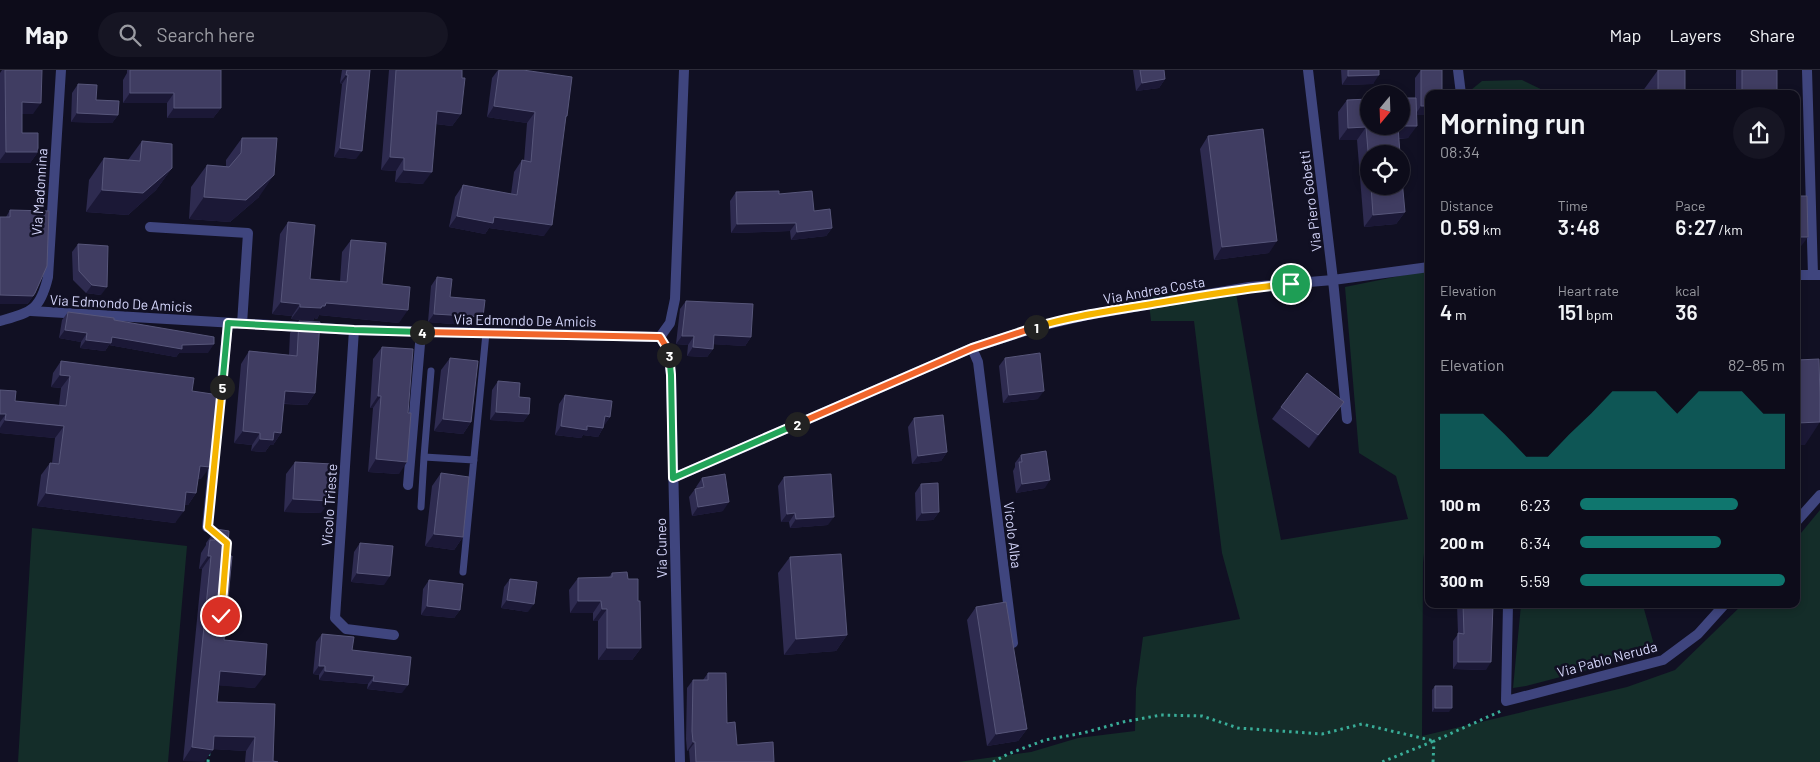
<!DOCTYPE html>
<meta charset="utf-8">
<style>
:root{--surface:#0d0c1a;--page:#161523;--text:#f1f3f6;--muted:#9a9ba2;--line:#2d2c39;--accent:#0f766e}
body{margin:0;font-family:Barlow,sans-serif;background:var(--page);color:var(--text);height:100vh;display:flex;flex-direction:column;font-size:19px;white-space:nowrap}
*{box-sizing:border-box;margin:0}
p{font-size:16px;color:var(--muted)}
.icon{flex:none;width:28px;height:28px;fill:none;stroke:currentColor;stroke-width:2;stroke-linecap:round;stroke-linejoin:round}
.map{position:relative;flex:1;overflow:hidden}
.details{position:absolute;left:1425px;top:20px;width:375px;height:518px;display:flex;flex-direction:column;background:var(--surface);border-radius:10px;box-shadow:0 2px 8px #0003,0 0 0 1px var(--line)}
.details>*{flex:none}
.needle{width:32px;rotate:199deg}
.buttons{position:absolute;left:1360px;top:15px;display:grid;gap:10px}
.buttons a{display:grid;place-items:center;width:50px;height:50px;border-radius:50%;background:var(--surface);box-shadow:0 2px 8px #0003,0 0 0 1px var(--line);font-size:25px}
.pin{position:absolute;display:grid;place-items:center;width:42px;height:42px;color:#fff;margin:-21px;border:2px solid #fff;border-radius:50%;box-shadow:0 1px 5px #0007}
.km{position:absolute;width:25px;height:25px;margin:-12px;border-radius:50%;background:#222;color:#fff;font-size:14px;line-height:25px;text-align:center}
.round{display:grid;place-items:center;flex:none;width:52px;height:52px;border-radius:26px;background:var(--page)}
.headline{display:flex;align-items:center;justify-content:space-between;height:85px;padding:0 15px}
h1{font-size:28px;font-weight:600;line-height:38px}
.stats{display:grid;grid-template-columns:repeat(3,1fr);gap:8px;height:85px;padding:5px 15px}
.stats div{display:grid;align-content:center}
.stats b{font-size:21px;font-weight:600}
.stats small{font-size:14px;font-weight:400}
.stats p{font-size:14px}
.chart{height:140px;padding:10px 15px}
.chart p{display:flex;justify-content:space-between}
.chart svg{width:100%;height:90px;margin-top:5px;fill:var(--accent);opacity:.7}
ul{padding:0 15px;list-style:none;font-size:16px}
li{display:grid;grid-template-columns:80px 60px 1fr;align-items:center;height:38px}
li i{height:12px;border-radius:6px;background:var(--accent)}
header{display:flex;align-items:center;gap:30px;box-sizing:border-box;height:70px;padding:0 25px;background:var(--surface);border-bottom:1px solid var(--line)}
header strong{font-size:24px}
nav{display:flex;gap:28px;margin-inline-start:auto;font-size:18px}
.search{width:350px;height:45px;background:var(--page);display:flex;align-items:center;gap:12px;box-sizing:border-box;padding:0 18px;border-radius:28px;color:var(--muted);font-size:19px}
.map>svg:first-child{display:block}
.green{fill:#142d29}
.lines{fill:none;stroke-linecap:round;stroke-linejoin:round}
.path{stroke:#39ad98;stroke-width:3;stroke-dasharray:2.5 4;stroke-linecap:butt}
.service{stroke:#3f457e;stroke-width:7}
.minor{stroke:#3f457e;stroke-width:10}
.tertiary{stroke:#3f457e;stroke-width:10}
.wall{fill:#2e2b50}
.shaded-wall{fill:#1b1836}
.building{fill:#403d62;stroke:#57567a}
.split-1-casing{stroke:#fff;stroke-width:10}
.split-2-casing{stroke:#fff;stroke-width:10}
.split-3-casing{stroke:#fff;stroke-width:10}
.split-4-casing{stroke:#fff;stroke-width:10}
.split-5-casing{stroke:#fff;stroke-width:10}
.split-6-casing{stroke:#fff;stroke-width:10}
.split-1{stroke:#f5b400;stroke-width:6}
.split-2{stroke:#f0652b;stroke-width:6}
.split-3{stroke:#22a559;stroke-width:6}
.split-4{stroke:#f0652b;stroke-width:6}
.split-5{stroke:#22a559;stroke-width:6}
.split-6{stroke:#f5b400;stroke-width:6}
.labels{text-anchor:middle;dominant-baseline:central;stroke-width:5;stroke-linejoin:round;paint-order:stroke}
.street-label{font-size:14px;fill:#d6d7fc;stroke:#111023}
</style>
<header>
<strong>Map</strong>
<div class="search"><svg class="icon" aria-label="search" viewBox="0 0 24 24"><circle cx="10" cy="10" r="6"/><path d="M15 15l6 6"/></svg>Search here</div>
<nav><a>Map</a><a>Layers</a><a>Share</a></nav>
</header>
<div class="map">
<svg width="1820" height="692" viewBox="0 0 1820 692">
<rect width="100%" height="100%" fill="#111023"/>
<path class="green" d="M1522,10L1551,24H1472L1471,20L1482,11Z
M1429,200V436L1423,493L1422,666L1627,617L1675,600L1743,534H1796V469L1820,440V692H958L1031,682L1078,668L1135,661L1136,619L1143,567L1240,549L1222,483L1194,251H1151L1148,224L1236,223L1258,351L1281,470L1408,449L1396,406L1359,383L1345,217Z
M32,458L187,476L168,692H18Z
M1521,535L1644,539L1656,582L1526,616L1513,618Z"/>
<g class="lines">
<path class="path" d="M208,692L209,682
M993,692L1008,684L1045,670L1083,663L1123,652L1161,645L1202,646L1238,658L1322,664L1362,654L1434,671L1382,692
M1433,692L1434,671L1501,641"/>
<path class="service" d="M431,301L424,387L474,390
M421,437L424,387
M463,502L486,263"/>
<path class="minor" d="M1308,0L1333,210L1347,349
M1458,0L1461,24
M1807,0L1813,205
M150,157L248,163L242,254
M1796,205H1820
M31,241L354,260L660,267L670,253L675,229L684,0
M354,260L335,548L346,559L394,565
M660,267L668,280L671,305L680,692
M972,278L978,292L1013,573
M673,408L972,278L1041,256L1088,245L1249,217L1333,210L1429,197
M408,415L421,262
M1796,452L1820,425
M207,457L228,253
M1508,534L1506,631L1663,590L1698,564L1725,534"/>
<path class="tertiary" d="M0,251C31,242 40,241 48,207L61,0"/>
</g>
<path class="wall" d="M2,0H42L33,44H22V63L38,82L30,93H0V3Z
M127,0H221V38L213,48H167V33H123V10L127,3Z
M342,0H370L356,89L334,87L342,14L340,13Z
M389,0H462L461,44L452,56L436,54L423,114L395,112L396,101L381,100Z
M498,0H523L567,46L565,48L544,166L489,158L485,164L449,157L455,127L463,115L511,124L514,102L522,90L524,91L527,53L487,47L492,8Z
M1133,0H1164L1165,9L1159,18L1136,21Z
M1341,0H1379L1373,14L1342,15Z
M1421,0L1442,20L1416,45L1408,68L1399,69L1369,84V116H1401L1405,142L1396,154L1364,157L1357,70H1339L1338,42L1347,30L1415,28V8Z
M1658,0H1685V24H1643L1642,22Z
M1736,0H1777V24H1736Z
M78,14L96,30L118,45L112,53L71,52L72,23Z
M1208,66L1269,183L1214,190L1200,79Z
M242,68L259,127L230,152L189,149L191,117L207,95L226,96V90Z
M142,71L172,98L156,120L128,145L86,142L89,110L104,88L128,90Z
M736,122L779,124L814,141L832,158L826,166L791,170L790,161L731,163L730,131Z
M10,140L35,223L29,232L27,234H0V147H6Z
M288,152L310,209L340,212L342,182L351,170L382,214L399,253L319,245L317,249L314,248L313,251L291,249L292,246L272,244L280,164Z
M78,174L101,225L86,223L73,210L72,182Z
M437,207L450,227L483,247L477,256L428,252L431,216Z
M686,231L751,267L745,276L713,274V279L707,287L687,286L688,275L676,274L680,239Z
M68,242L114,250L208,283H179L176,287L109,275L105,281L80,278L81,272L59,268L62,250Z
M299,251L315,323L307,335L284,334L281,363L273,375H270L265,382L251,381L252,375L234,373L241,294L249,281L289,285L290,263Z
M382,277L408,343L399,404L368,402L373,338H370L373,289Z
M450,288L471,352L463,364L434,361L441,300Z
M1005,288L1038,329L1003,333L999,296Z
M61,291L192,321L201,409H198L196,423L188,435H184L175,453L37,436L41,405L50,393H52L55,368L0,363V320L15,331L59,335L61,318L51,317L53,303Z
M498,311L519,327L529,344L523,352L490,350L492,320Z
M565,325L610,347L604,355L603,358L598,367L583,365L581,368L555,365L559,334Z
M1281,337L1335,344L1309,378L1272,349Z
M914,348L947,382L941,391L912,394L908,357Z
M1021,385L1045,418L1016,423L1013,401L1015,397V393Z
M295,392L321,443L284,442L286,404Z
M441,403L463,467L454,480L425,476L432,416Z
M784,407L828,455L790,458L789,452H781L778,416Z
M702,408L723,441L692,446L689,427L695,419H697L696,417Z
M921,414L939,442L933,450L916,451L915,423Z
M216,459L227,486L224,570L255,618L219,615L217,632L275,634L273,691L278,692H245L246,681L213,679L183,691L202,499H199L201,483L206,475V473Z
M360,473L384,515L351,512L354,482Z
M790,487L847,565L836,581L784,585L778,503Z
M612,503L628,509L638,531L641,578L632,590H598V551H593V543H570L569,520L578,508L609,507Z
M510,509L528,542L501,538L504,517Z
M429,510L460,540L454,548L421,545L423,519Z
M1457,534H1493L1486,600L1453,599V571L1458,564Z
M976,537L1027,659L1018,671L987,676L967,550Z
M322,564L352,580L402,623L367,619L368,614L319,610V605L313,604L316,572Z
M708,603L727,653L737,675L774,692H690L689,680L687,681L686,669L687,618L693,610H703Z
M1435,616L1449,642H1432V620Z"/>
<path class="shaded-wall" d="M346,5H348L342,14L340,13Z
M1379,5L1373,14L1342,15L1348,6Z
M1165,9L1159,18L1136,21L1142,13Z
M130,23H174L167,33H123Z
M22,32L41,33L33,44H15Z
M494,36L535,42L527,53L487,47Z
M1421,36H1429V45H1415Z
M174,38H221L213,48H167Z
M437,41L461,44L452,56L428,53Z
M77,43L118,45L112,53L71,52Z
M1398,56H1417L1408,68L1389,69Z
M1366,57L1357,70H1339L1348,58Z
M340,78L362,81L356,89L334,87Z
M6,82H38L30,93H0V90Z
M390,87L404,88L396,101L381,100Z
M172,98L156,120L128,145L86,142L102,120Z
M404,100L432,102L423,114L395,112Z
M274,105L259,127L230,152L189,149L204,127Z
M1405,142L1396,154L1364,157L1373,145Z
M457,146L494,147L552,155L544,166L489,158L485,164L449,157Z
M796,153L790,161L731,163L737,154Z
M832,158L826,166L791,170L797,162Z
M1796,167H1808L1799,179H1796Z
M1277,171L1269,183L1214,190L1222,177Z
M92,215L107,217L101,225L86,223Z
M35,223L29,232L27,234H0V225Z
M281,232L300,234L292,246L272,244Z
M326,233L408,240L399,253L319,245L317,249L314,248L313,251L291,249L300,237L322,236Z
M434,244L483,247L477,256L428,252Z
M65,260L87,263L81,272L59,268Z
M714,265L751,267L745,276L708,274Z
M682,266H694L688,275L676,274Z
M112,267L182,275L214,274L208,283H179L176,287L109,275L105,281L80,278L86,270Z
M693,277L713,279L707,287L687,286Z
M60,305L70,306L61,318L51,317Z
M285,321L315,323L307,335L276,333Z
M1044,321L1038,329L1003,333L1009,325Z
M378,326H381L373,338H370Z
M1344,332L1335,344L1309,378L1318,365Z
M496,342L529,344L523,352L490,350Z
M0,344H6L0,352Z
M605,346L610,347L604,356L599,355Z
M443,349L471,352L463,364L434,361Z
M5,350L64,356L55,368L0,363V358Z
M1820,352L1805,375H1796L1797,353Z
M561,356H587L603,358L598,367L583,365L581,368L555,365Z
M243,361L260,363L252,375L234,373Z
M274,362L281,363L273,375H270L265,382L251,381L260,369Z
M947,382L941,391L912,394L918,386Z
M376,389L407,392L399,404L368,402Z
M200,396L210,397L201,409L191,408Z
M1050,410L1045,418L1016,423L1022,414Z
M186,422L196,423L188,435L177,434Z
M46,423L184,441L175,453L37,436Z
M293,429L330,431L321,443L284,442Z
M729,432L723,441L692,446L698,437Z
M939,442L933,450L916,451L922,443Z
M795,443L789,452H781L787,444Z
M834,447L828,455L790,458L796,449Z
M434,464L463,467L454,480L425,476Z
M208,486H211L202,499H199Z
M357,503L390,506L384,515L351,512Z
M507,530L534,534L528,542L501,538Z
M578,531H601L593,543H570Z
M427,536L460,540L454,548L421,545Z
M602,539H607L598,551H593Z
M847,565L836,581L784,585L796,569Z
M607,578H641L632,590H598Z
M1458,592H1491L1486,600L1453,599Z
M319,596H325L319,605L313,604Z
M220,601L265,605L255,618L211,615Z
M325,601L374,606L368,614L319,610Z
M373,611L408,615L402,623L367,619Z
M1435,638H1452L1449,642H1432Z
M1027,659L1018,671L987,676L996,664Z
M214,666L255,667L246,681L210,679L213,680L204,692L183,691L192,677Z
M693,672H695L689,680L687,681Z"/>
<path class="building" d="M5,0H42L41,33L22,32V63H38V82H6Z
M130,0H221V38H174V23H130Z
M347,0H370L362,81L340,78L348,5H346Z
M396,0H462V8H465L461,44L437,41L432,102L404,100V88L390,87Z
M499,0H523L572,7L567,46H566L552,155L494,147L493,153L457,146L463,115L517,125L522,90L531,92L535,42L494,36Z
M1140,0H1164L1165,9L1142,13Z
M1348,0H1379V5L1348,6Z
M1421,0H1442V20H1451V24H1429V36H1421Z
M1658,0H1685V24H1658Z
M1742,0H1777V24H1742Z
M78,14L97,15L96,30L119,31L118,45L77,43Z
M1401,28H1416L1417,56H1398L1400,84H1369V93L1366,57L1348,58L1347,30L1369,29V56H1401Z
M1263,59L1277,171L1222,177L1208,66Z
M242,68H277L274,105L246,130L204,127L207,95L229,97L241,83Z
M142,71L172,74V98L143,123L102,120L104,88L140,91Z
M1401,99L1405,142L1373,145L1371,116H1401Z
M779,121V124L812,121L814,141L830,139L832,158L797,162L796,153L737,154L736,122Z
M1796,126H1807L1808,167H1796Z
M10,140L49,141L47,196L35,223L33,226L0,225V147H10Z
M288,152L315,155L310,209L347,212L351,170L386,173L382,214L410,217L408,240L326,233L325,236H322L321,238L300,237V234L281,232Z
M78,174L108,176L107,217L92,215L79,201Z
M437,207L452,209L450,227L485,230L483,247L434,244Z
M686,231L753,234L751,267L714,265L713,279L693,277L694,266H682Z
M68,242L114,248V250L214,267V274L182,275V279L112,267L111,273L86,270L87,263L65,260Z
M299,251L320,252L315,323L285,321L281,363L274,362L273,370L260,369V363L243,361L249,281L297,286Z
M382,277L413,279L408,343H411L407,392L376,389L381,326H378Z
M1040,283L1044,321L1009,325L1005,288Z
M1796,286L1797,290L1819,289L1820,330V352L1797,353L1796,357Z
M450,288L478,291L471,352L443,349Z
M61,291L194,308L192,321L219,325L210,397L200,396L196,423L186,422L184,441L46,423L50,393L59,394L64,356L5,350L6,344H0V320L16,321L15,331L66,336L70,306L60,305Z
M1307,303L1344,332L1318,365L1281,337Z
M498,311L520,313L519,327L530,328L529,344L496,342Z
M565,325L612,331L610,347L605,346L603,358L587,356V360L561,356Z
M943,345L947,382L918,386L914,348Z
M1046,381L1050,410L1022,414L1019,392H1022L1021,385Z
M295,392L332,394L330,431L293,429Z
M441,403L469,407L463,467L434,464Z
M725,404L729,432L698,437L695,419L704,417L702,408Z
M831,404L834,447L796,449L795,443L787,444L784,407Z
M938,413L939,442L922,443L921,414Z
M216,459L229,461L227,486H232L224,570L267,574L265,605L220,601L217,632L275,634L273,691L278,692H253L255,667L214,666L213,680L192,677L211,486H208L210,470H215Z
M360,473L393,476L390,506L357,503Z
M841,484L847,565L796,569L790,487Z
M627,502L628,509H638V531H640L641,578H607V539H602L601,531H578V508L612,507V503Z
M510,509L537,512L534,534L507,530Z
M429,510L463,514L460,540L427,536Z
M1006,532L1027,659L996,664L976,537Z
M1463,534H1493L1491,592H1458V563L1464,564Z
M322,564L354,567L352,580L411,587L408,615L373,611L374,606L325,601V596H319Z
M708,603H726L727,653L735,652L737,675L773,672L774,692H696L695,672H693L692,661L693,610H708Z
M1435,616H1452V638H1435Z"/>
<g class="lines">
<g class="split-1-casing">
<path id="split-1" d="M1036,257C1072,246 1110,241 1146,235C1194,227 1242,218 1291,214"/>
</g>
<g class="split-2-casing">
<path id="split-2" d="M797,354L972,278L1036,257"/>
</g>
<g class="split-3-casing">
<path id="split-3" d="M669,285L671,305L673,408L797,354"/>
</g>
<g class="split-4-casing">
<path id="split-4" d="M422,262L660,267L668,280L669,285"/>
</g>
<g class="split-5-casing">
<path id="split-5" d="M222,317L228,253L354,260L422,262"/>
</g>
<g class="split-6-casing">
<path id="split-6" d="M221,546L227,473L208,457L222,317"/>
</g>
<use href="#split-1" class="split-1"/>
<use href="#split-2" class="split-2"/>
<use href="#split-3" class="split-3"/>
<use href="#split-4" class="split-4"/>
<use href="#split-5" class="split-5"/>
<use href="#split-6" class="split-6"/>
</g>
<g class="labels">
<g class="street-label">
<text transform="translate(39 122) rotate(-86)">Via Madonnina</text>
<text transform="translate(1310 131) rotate(-97)">Via Piero Gobetti</text>
<text transform="translate(1154 220) rotate(-10)">Via Andrea Costa</text>
<text transform="translate(121 233) rotate(3)">Via Edmondo De Amicis</text>
<text transform="translate(525 250) rotate(1)">Via Edmondo De Amicis</text>
<text transform="translate(329 435) rotate(-86)">Vicolo Trieste</text>
<text transform="translate(1013 465) rotate(83)">Vicolo Alba</text>
<text transform="translate(661 478) rotate(-91)">Via Cuneo</text>
<text transform="translate(1607 589) rotate(-15)">Via Pablo Neruda</text>
</g>
</g>
</svg>
<div class="buttons">
<a><svg class="needle" viewBox="-14 -14 28 28"><path d="M0-13l5 13h-10z" fill="#e53935"/><path d="M0 13l5-13h-10z" fill="#9a9ba2"/></svg></a>
<a><svg class="icon" aria-label="locate" viewBox="0 0 24 24"><circle cx="12" cy="12" r="6"/><path d="M12 2v4M12 18v4M2 12h4M18 12h4"/></svg></a>
</div>
<div class="pin" style="left:1291px;top:214px;background:#1e9e55"><svg class="icon" aria-label="arrive" viewBox="0 0 24 24"><path d="M6 21V4h12l-3 4 3 4H6"/></svg></div>
<div class="pin" style="left:221px;top:546px;background:#d93025"><svg class="icon" aria-label="check" viewBox="0 0 24 24"><path d="M5 12l5 5 9-10"/></svg></div>
<b class="km" style="left:1036px;top:257px">1</b>
<b class="km" style="left:797px;top:354px">2</b>
<b class="km" style="left:669px;top:285px">3</b>
<b class="km" style="left:422px;top:262px">4</b>
<b class="km" style="left:222px;top:317px">5</b>
<section class="details">
<div class="headline"><div><h1>Morning run</h1><p>08:34</p></div><a class="round"><svg class="icon" aria-label="share" viewBox="0 0 24 24"><path d="M12 15V3M7 8l5-5 5 5M5 13v7h14v-7"/></svg></a></div>
<div class="stats">
<div><p>Distance</p><b>0.59<small> km</small></b></div>
<div><p>Time</p><b>3:48</b></div>
<div><p>Pace</p><b>6:27<small> /km</small></b></div>
</div>
<div class="stats">
<div><p>Elevation</p><b>4<small> m</small></b></div>
<div><p>Heart rate</p><b>151<small> bpm</small></b></div>
<div><p>kcal</p><b>36</b></div>
</div>
<div class="chart"><p><span>Elevation</span>82–85 m</p>
<svg viewBox="0 0 160 44" preserveAspectRatio="none"><path d="M0 44V17L10 17L20 17L30 27L40 38L50 38L60 27L70 17L80 6L90 6L100 6L110 17L120 6L130 6L140 6L150 17L160 17V44z"/></svg>
</div>
<ul>
<li><b>100 m</b>6:23<i style="width:77%"></i></li>
<li><b>200 m</b>6:34<i style="width:69%"></i></li>
<li><b>300 m</b>5:59<i style="width:100%"></i></li>
</ul>
</section>
</div>
